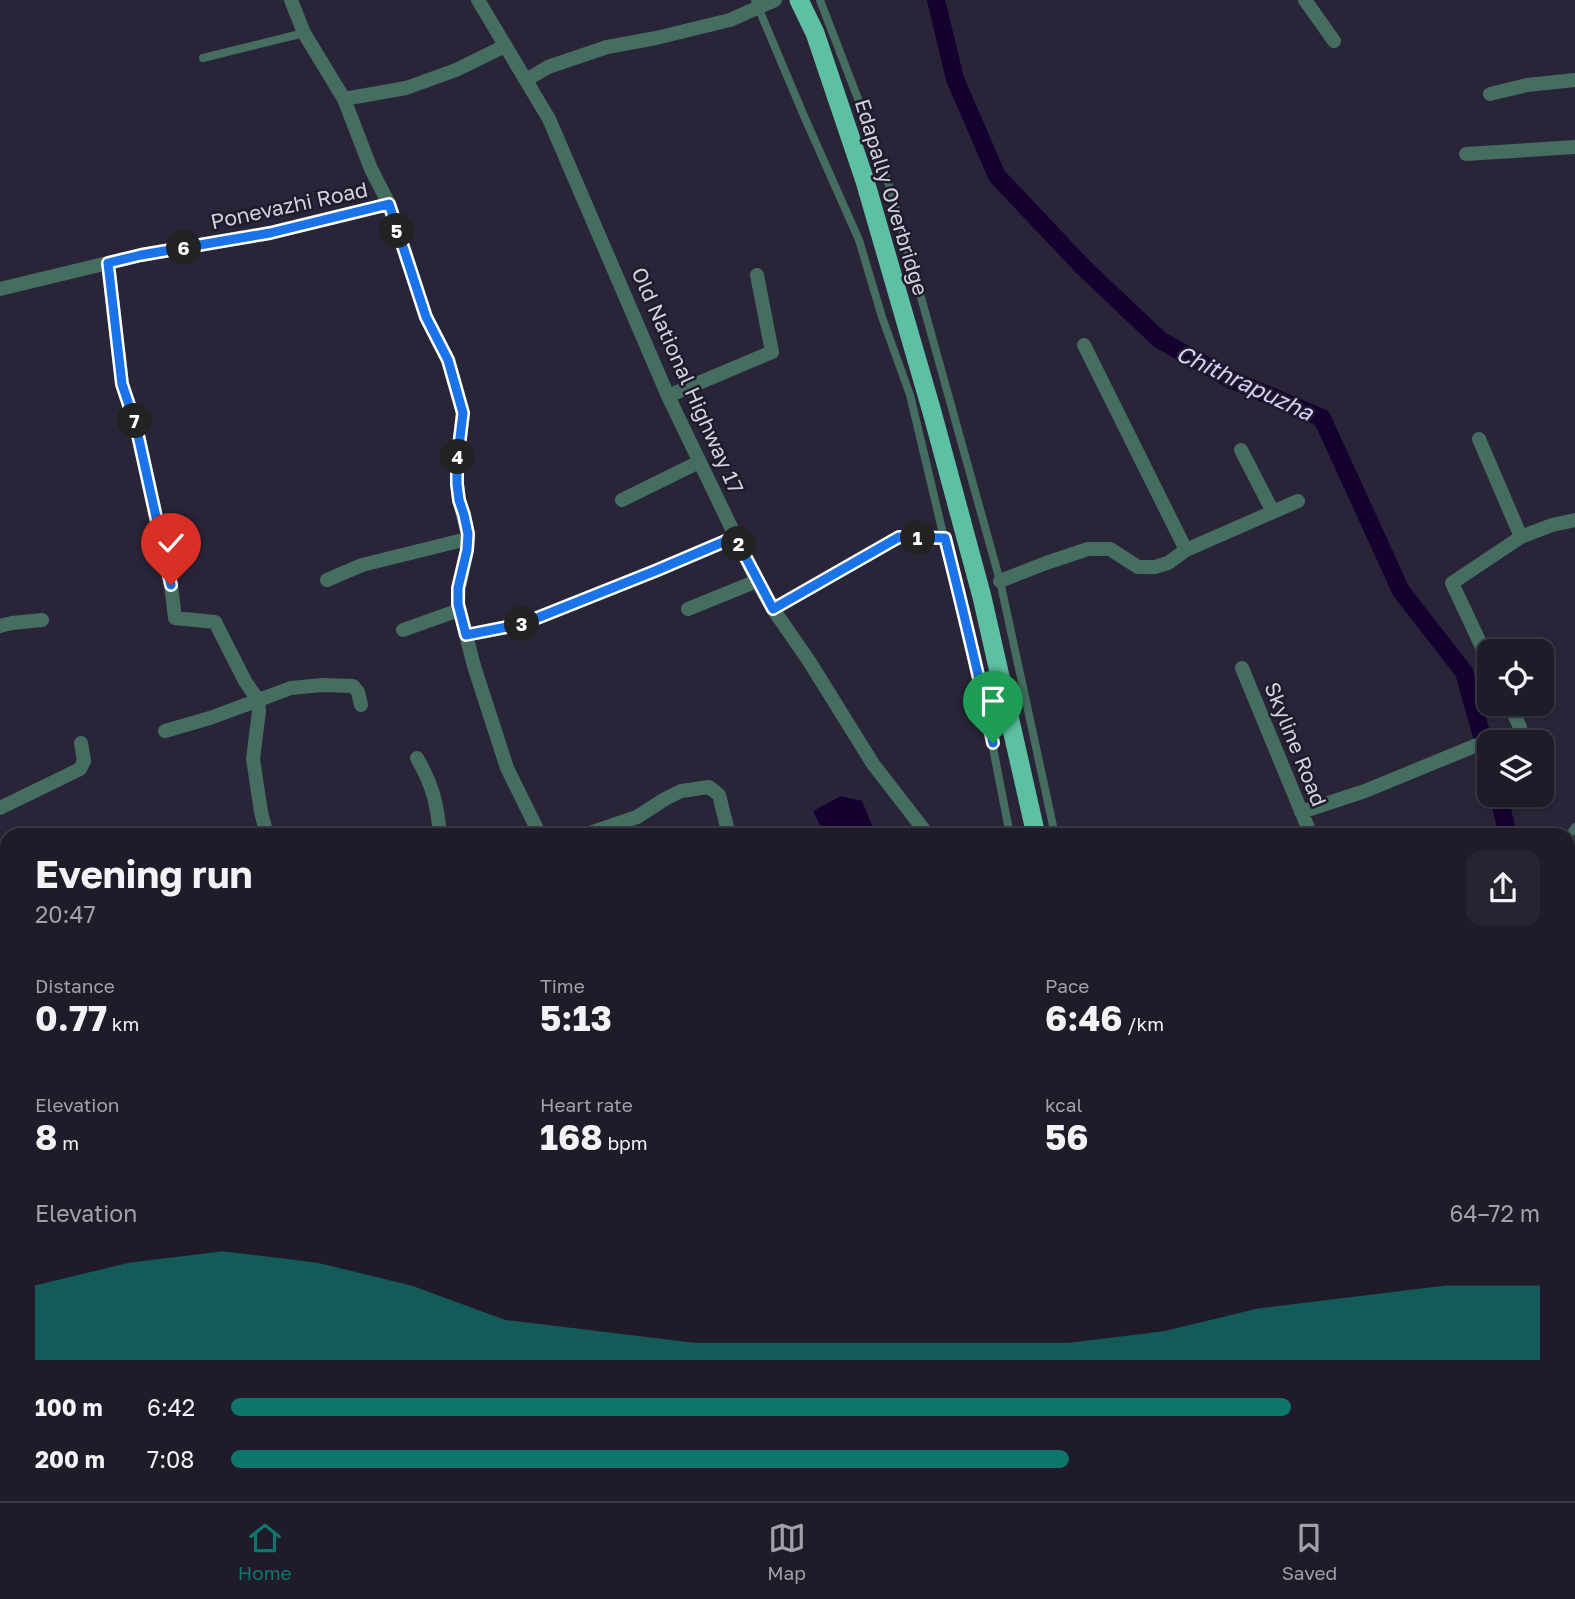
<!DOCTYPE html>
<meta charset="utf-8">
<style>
:root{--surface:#1f1b29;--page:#272431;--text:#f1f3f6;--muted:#a1a1a8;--line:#3c3946;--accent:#0f766e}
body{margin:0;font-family:"Golos Text",sans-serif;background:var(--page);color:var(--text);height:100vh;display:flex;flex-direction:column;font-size:26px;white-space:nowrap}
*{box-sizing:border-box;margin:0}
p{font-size:23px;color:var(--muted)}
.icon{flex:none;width:38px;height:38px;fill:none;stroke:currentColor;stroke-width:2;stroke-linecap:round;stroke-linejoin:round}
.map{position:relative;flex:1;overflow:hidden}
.details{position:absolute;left:0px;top:828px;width:1575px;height:674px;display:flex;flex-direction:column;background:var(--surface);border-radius:21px 21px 0 0;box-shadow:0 2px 5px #0004,0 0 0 2px var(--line)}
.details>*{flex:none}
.buttons{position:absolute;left:1477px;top:639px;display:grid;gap:14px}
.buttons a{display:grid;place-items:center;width:77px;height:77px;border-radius:14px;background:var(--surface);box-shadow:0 2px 5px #0004,0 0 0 2px var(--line);font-size:35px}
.pin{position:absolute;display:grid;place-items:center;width:60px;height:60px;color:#fff;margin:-72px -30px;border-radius:50% 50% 50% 0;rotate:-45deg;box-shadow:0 0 7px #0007}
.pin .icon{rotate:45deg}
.km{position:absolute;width:35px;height:35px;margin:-18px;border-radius:50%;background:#222;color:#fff;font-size:19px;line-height:35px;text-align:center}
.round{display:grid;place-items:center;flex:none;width:74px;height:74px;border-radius:14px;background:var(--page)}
.head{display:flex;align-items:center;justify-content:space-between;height:119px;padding:0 35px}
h1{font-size:38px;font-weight:700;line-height:52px}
.stats{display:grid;grid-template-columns:repeat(3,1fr);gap:10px;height:119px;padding:7px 35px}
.stats div{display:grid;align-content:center}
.stats b{font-size:35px;font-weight:700}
.stats small{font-size:19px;font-weight:400}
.stats p{font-size:19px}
.chart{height:196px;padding:14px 35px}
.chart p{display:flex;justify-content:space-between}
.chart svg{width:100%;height:126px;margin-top:7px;fill:var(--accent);opacity:.7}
ul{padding:0 35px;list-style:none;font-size:23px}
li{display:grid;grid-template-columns:112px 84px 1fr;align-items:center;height:52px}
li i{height:18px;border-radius:9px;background:var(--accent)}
.dock{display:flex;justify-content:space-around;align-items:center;height:98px;border-top:2px solid var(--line);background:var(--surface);font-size:19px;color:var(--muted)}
.dock a{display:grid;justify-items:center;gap:4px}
.dock .selected{color:var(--accent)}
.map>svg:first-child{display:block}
.water{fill:#140130}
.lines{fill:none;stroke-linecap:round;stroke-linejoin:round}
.canal{stroke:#140130;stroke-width:18}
.service{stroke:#456d60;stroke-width:8}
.minor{stroke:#456d60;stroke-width:14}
.tertiary{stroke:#456d60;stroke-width:14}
.primary{stroke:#5bb297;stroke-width:18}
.trunk{stroke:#5ec0a2;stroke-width:19}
.route-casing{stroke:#fff;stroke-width:14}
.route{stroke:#1a73e8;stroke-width:9}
.labels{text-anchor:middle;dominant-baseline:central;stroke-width:5;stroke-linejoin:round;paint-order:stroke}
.street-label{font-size:21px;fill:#d4d2de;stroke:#1f1b2d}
.water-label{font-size:23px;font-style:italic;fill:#d9d0f9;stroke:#1f1b2d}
</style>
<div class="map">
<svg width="1575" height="1501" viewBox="0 0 1575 1501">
<rect width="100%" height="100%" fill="#292437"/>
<path class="water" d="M841,796L862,801L876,835H825L813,811Z"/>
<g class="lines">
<path class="canal" d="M936,0L955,79L997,176L1084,268L1160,340L1230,379L1322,418L1401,591L1464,672L1489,762
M1498,794L1508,835
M1552,1494L1554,1501"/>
<path class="service" d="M755,0L804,116L859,240L882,317L910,395L961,609L980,681L1010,835
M820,0L865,117L890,188L924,308L1000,581L1055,835
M203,58L304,33
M1568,837L1575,827
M1568,1077L1575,1076
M1568,1126L1575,1122
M1568,1159L1575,1157"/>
<path class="minor" d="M291,0L304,33L344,99
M1305,0L1334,41
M526,80L548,67L607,47L656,38L730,20L775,0
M1490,94L1527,85L1575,80
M1466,154L1575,147
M389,204L426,317L448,360L463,413L457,463V484L459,500L468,534L467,550L459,588L458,604L474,666L507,768L540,835
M108,263L122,384L136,426L171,585L175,618L215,622L245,681L258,700L259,711L253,759L261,812L267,835
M0,289L141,255L270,233L389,204L371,169L344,99L406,88L456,70L505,46
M668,396L772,352L757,275
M1479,439L1521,537
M1241,450L1273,512
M622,500L699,462
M1186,550L1298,501
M327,580L362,565L467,539
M1000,581L1046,563L1088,549H1110L1138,567H1155L1168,563L1186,550L1084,345
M688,609L757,581
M773,609L899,537L945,538
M0,626L12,623L42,620
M403,630L459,610
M466,635L522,624L655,571L735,537
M1489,662L1452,583L1521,537L1552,525L1575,520
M1242,668L1311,835
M1509,704L1520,727
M165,731L210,718L291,688L322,685L353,686L358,692L361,705
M417,758C433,786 437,803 440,835
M0,808L80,769L84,761L81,743
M1301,812L1365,791L1477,745
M584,835L637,817L665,799L681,791L709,787L719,795L729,835
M0,851L7,863
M0,1047L7,1045
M0,1298L7,1297
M0,1453L7,1451
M286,1494L287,1501
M372,1494L374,1501
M626,1501L637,1494"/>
<path class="tertiary" d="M478,0L549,119L668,396L757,581L773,609L809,661L873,764L928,835"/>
<path class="primary" d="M1195,1494L1199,1501"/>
<path class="trunk" d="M799,0L815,33L865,181L932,412L982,597L1036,835
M1217,1494L1220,1501
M1236,1494L1240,1501"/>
</g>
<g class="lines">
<g class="route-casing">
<path id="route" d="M171,585L136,426L122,384L108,263L141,255L270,233L389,204L426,317L448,360L463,413L457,463V484L459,500L464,515L468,534L467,550L458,588V604L466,635L522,624L655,571L735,537L773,609L899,537L945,538C962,606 979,674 993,743"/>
</g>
<use href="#route" class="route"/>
</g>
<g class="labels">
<g class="street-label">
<text transform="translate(892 197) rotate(73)">Edapally Overbridge</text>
<text transform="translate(289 205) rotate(-12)">Ponevazhi Road</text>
<text transform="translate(688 380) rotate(66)">Old National Highway 17</text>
<text transform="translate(1296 744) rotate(68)">Skyline Road</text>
</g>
<g class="water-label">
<text transform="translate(1245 382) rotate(25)">Chithrapuzha</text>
</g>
</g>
</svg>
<div class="buttons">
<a><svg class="icon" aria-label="locate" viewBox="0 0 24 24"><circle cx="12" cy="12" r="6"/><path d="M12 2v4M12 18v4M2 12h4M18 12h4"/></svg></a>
<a><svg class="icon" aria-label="layers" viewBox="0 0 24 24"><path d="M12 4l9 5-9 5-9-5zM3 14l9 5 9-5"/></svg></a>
</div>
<div class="pin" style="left:993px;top:743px;background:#1e9e55"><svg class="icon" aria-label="arrive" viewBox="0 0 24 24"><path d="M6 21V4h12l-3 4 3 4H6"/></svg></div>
<div class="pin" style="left:171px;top:585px;background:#d93025"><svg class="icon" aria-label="check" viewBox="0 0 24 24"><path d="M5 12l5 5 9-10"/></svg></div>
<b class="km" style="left:918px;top:538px">1</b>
<b class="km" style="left:739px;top:544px">2</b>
<b class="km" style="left:522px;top:624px">3</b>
<b class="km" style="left:458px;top:457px">4</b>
<b class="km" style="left:397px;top:231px">5</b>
<b class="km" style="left:184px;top:248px">6</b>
<b class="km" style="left:135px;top:421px">7</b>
<section class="details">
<div class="head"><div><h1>Evening run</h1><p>20:47</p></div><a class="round"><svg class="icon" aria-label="share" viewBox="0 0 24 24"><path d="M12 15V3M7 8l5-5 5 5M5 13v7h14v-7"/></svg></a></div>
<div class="stats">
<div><p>Distance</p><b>0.77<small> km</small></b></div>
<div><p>Time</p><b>5:13</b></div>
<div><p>Pace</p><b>6:46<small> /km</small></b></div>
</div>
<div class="stats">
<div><p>Elevation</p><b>8<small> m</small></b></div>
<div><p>Heart rate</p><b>168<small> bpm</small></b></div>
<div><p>kcal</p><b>56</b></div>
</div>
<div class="chart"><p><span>Elevation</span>64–72 m</p>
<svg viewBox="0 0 160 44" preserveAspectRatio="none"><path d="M0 44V18L10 10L20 6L30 10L40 18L50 30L60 34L70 38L80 38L90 38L100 38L110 38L120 34L130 26L140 22L150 18L160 18V44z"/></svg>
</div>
<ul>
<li><b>100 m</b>6:42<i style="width:81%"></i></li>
<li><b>200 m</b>7:08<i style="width:64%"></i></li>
</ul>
</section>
</div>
<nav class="dock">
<a class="selected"><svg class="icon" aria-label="home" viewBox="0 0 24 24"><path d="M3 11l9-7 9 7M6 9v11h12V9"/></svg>Home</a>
<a><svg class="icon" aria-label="map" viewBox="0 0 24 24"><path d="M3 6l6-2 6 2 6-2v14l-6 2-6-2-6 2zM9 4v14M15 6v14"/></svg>Map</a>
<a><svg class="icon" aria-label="saved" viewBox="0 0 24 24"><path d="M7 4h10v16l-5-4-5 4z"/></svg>Saved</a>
</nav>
